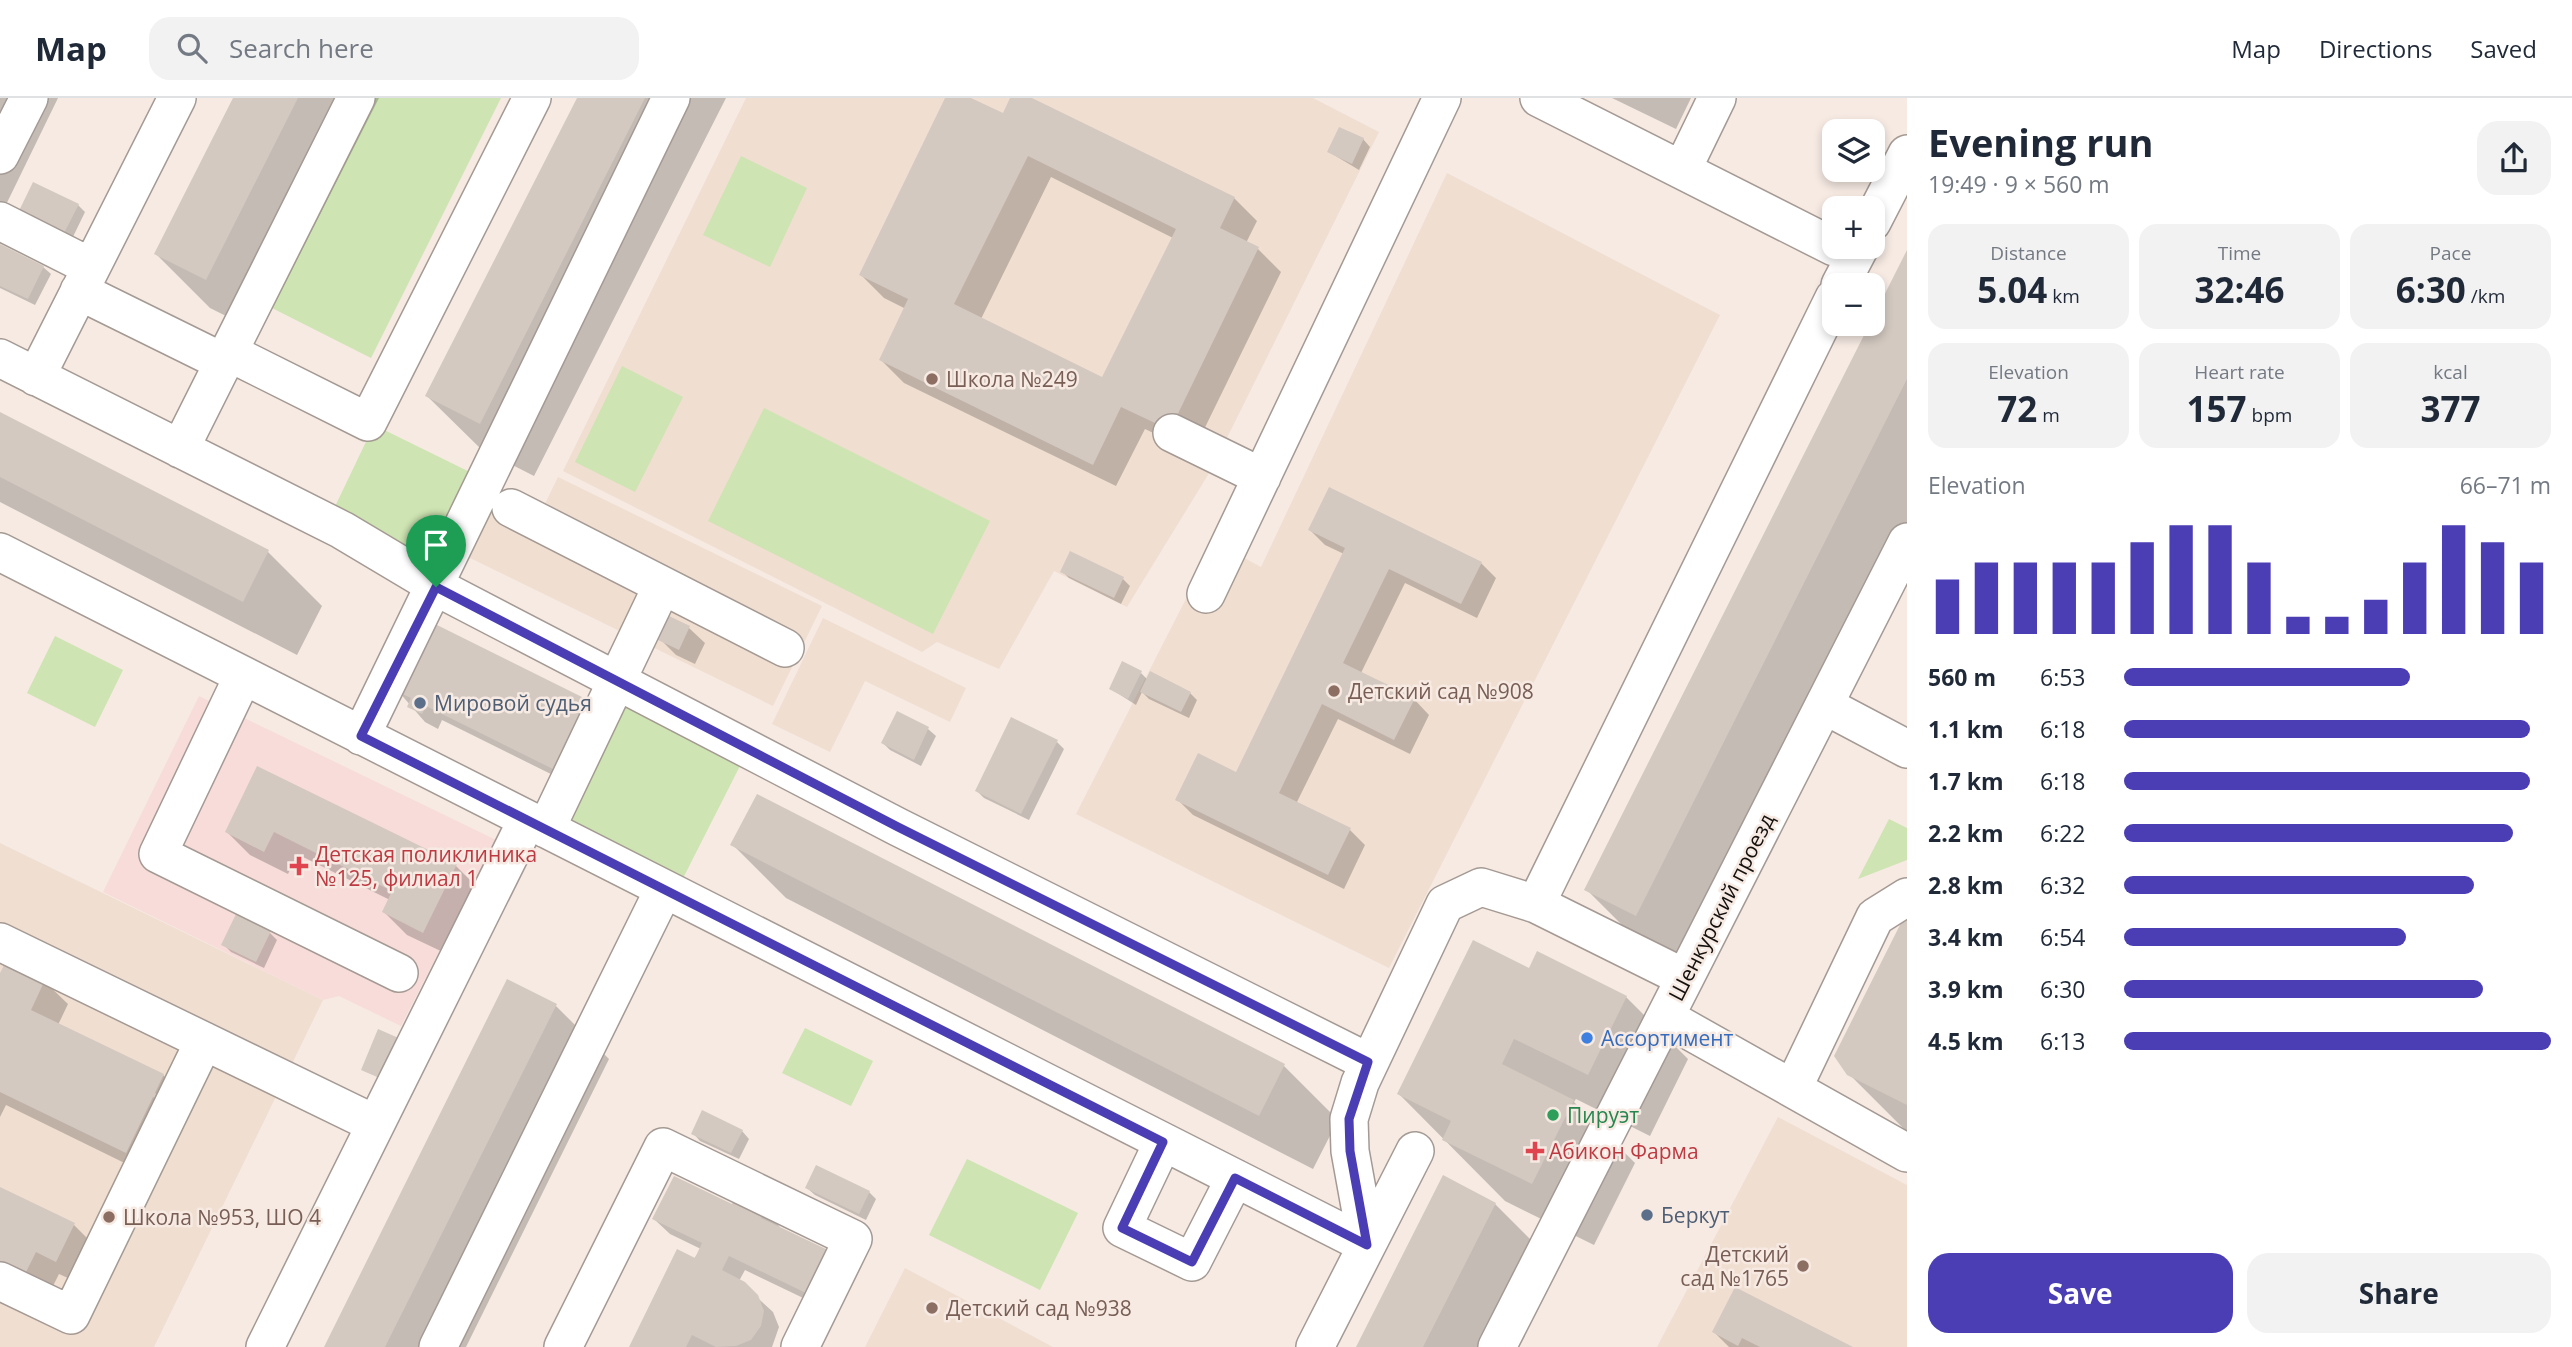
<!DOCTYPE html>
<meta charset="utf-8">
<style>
:root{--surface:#fff;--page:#f2f2f3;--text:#1f2937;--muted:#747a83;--line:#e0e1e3;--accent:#4b3eb5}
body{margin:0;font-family:"Open Sans",sans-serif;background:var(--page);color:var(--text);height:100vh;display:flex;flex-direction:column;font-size:26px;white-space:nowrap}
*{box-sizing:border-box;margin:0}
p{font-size:23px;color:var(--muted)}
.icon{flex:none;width:38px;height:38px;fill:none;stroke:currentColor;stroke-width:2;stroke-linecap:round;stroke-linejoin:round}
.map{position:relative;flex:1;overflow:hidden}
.sheet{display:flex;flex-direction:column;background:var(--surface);width:665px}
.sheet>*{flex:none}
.controls{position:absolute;left:1822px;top:21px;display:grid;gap:14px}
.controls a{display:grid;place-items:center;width:63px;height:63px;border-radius:14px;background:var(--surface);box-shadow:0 4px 10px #0003;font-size:35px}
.pin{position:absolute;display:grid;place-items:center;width:60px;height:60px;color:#fff;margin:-72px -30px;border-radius:50% 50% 50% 0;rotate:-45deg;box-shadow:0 0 7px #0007}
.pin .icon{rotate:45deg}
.round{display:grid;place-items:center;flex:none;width:74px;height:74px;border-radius:21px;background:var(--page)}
.overview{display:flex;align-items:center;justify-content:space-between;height:119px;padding:0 21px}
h1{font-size:38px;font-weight:700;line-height:52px}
.figures{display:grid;grid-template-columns:repeat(3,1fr);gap:10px;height:119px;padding:7px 21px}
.figures div{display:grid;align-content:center;border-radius:18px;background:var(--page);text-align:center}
.figures b{font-size:35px;font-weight:700}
.figures small{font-size:19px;font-weight:400}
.figures p{font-size:19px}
.chart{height:196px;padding:14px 21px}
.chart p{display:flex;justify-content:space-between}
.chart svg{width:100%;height:126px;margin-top:7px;stroke:var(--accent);stroke-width:6}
.action{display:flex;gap:14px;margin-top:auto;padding:14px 21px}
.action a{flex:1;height:80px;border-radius:21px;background:var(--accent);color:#fff;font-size:28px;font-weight:700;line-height:80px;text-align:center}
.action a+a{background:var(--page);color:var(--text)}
ul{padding:0 21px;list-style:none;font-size:23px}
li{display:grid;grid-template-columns:112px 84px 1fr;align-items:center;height:52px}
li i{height:18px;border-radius:9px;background:var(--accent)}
header{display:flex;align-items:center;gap:42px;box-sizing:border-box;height:98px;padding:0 35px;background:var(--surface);border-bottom:2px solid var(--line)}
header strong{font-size:33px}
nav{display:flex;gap:38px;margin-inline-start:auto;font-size:24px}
.search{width:490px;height:63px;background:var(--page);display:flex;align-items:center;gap:18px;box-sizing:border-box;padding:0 24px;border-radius:21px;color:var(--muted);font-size:26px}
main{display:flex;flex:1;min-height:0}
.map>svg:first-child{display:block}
.built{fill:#f0ded1}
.medical{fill:#f7dcd9}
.green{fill:#cee4b2}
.shadow{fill:#0003;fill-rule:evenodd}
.building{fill:#d3c9c1;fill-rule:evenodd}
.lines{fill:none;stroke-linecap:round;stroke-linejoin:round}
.minor-casing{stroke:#a49a93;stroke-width:40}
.minor{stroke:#fff;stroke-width:37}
.route-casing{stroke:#fff;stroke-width:14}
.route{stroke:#4b3eb5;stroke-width:9}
.education-dot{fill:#8d6e63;stroke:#f6eae3;stroke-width:2.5}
.service-dot{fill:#5c6f8a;stroke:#f6eae3;stroke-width:2.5}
.health-dot{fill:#e0444e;stroke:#f6eae3;stroke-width:2.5}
.shop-dot{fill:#3f7fe0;stroke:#f6eae3;stroke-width:2.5}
.leisure-dot{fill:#2e9e5b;stroke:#f6eae3;stroke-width:2.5}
.labels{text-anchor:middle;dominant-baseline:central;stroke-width:5;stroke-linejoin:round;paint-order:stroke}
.education-label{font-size:21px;fill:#785e54;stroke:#f6eae3;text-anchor:start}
.service-label{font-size:21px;fill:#4e5e75;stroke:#f6eae3;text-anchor:start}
.health-label{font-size:21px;fill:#be3a42;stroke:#f6eae3;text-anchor:start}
.street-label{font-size:21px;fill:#13100d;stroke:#f6eae3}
.shop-label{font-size:21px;fill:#366cbe;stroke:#f6eae3;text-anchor:start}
.leisure-label{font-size:21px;fill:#27864d;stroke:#f6eae3;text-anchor:start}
</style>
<header>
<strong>Map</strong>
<div class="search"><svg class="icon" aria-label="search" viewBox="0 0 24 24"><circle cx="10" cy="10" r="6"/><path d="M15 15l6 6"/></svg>Search here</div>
<nav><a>Map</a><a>Directions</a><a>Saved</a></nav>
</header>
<main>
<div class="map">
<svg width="1907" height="1249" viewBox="0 0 1907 1249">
<rect width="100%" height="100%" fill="#f6eae3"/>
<path class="built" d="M746,0H1313L1379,34L1211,372L1127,509L1054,473L999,571L937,544L922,554L563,373Z
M1447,75L1720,217L1389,870L1076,716L1215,444L1261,469Z
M558,379L822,508L773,608L468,459L500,394L541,414Z
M823,520L966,590L950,624L865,583L830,654L772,626Z
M0,745L323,902L154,1249H0Z
M1778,1019L1907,1087V1249H1657Z
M905,1170L1053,1249H865Z"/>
<path class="medical" d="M199,598L496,742L401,928L339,898L323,902L103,794Z"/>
<path class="green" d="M374,0H501L371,260L270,209Z
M741,58L807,90L770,169L703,137Z
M622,268L683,299L635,394L575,364Z
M764,310L990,423L933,536L708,423Z
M374,327L482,380L438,472L330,419Z
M55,538L123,572L95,629L27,595Z
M623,602L743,662L676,794L557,734Z
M1889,721L1907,730V762L1858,781Z
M805,930L873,963L851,1008L782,975Z
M967,1061L1078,1115L1040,1192L929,1137Z"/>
<path class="shadow" d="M0,0H58L0,119Z
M235,0H379L260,235L210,210L156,156Z
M579,0H726L534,378L481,351L427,298Z
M947,0H967L1003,18L1012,0H1028L1234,100L1257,123L1246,145L1258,151L1281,174L1193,354L1145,331L1116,388L904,285L881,262L906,211L884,200L861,177ZM1051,79L1173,140L1103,282L981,221Z
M1612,0H1691L1676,31Z
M1363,41L1370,49L1359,72L1329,54Z
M78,107L85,114L70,145L27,124Z
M0,148L43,169L51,176L35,207L0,190Z
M1907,156V465L1698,879L1648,853L1586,791Z
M0,316L268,454L322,508L297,557L0,404Z
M1310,432L1481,465L1496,480L1477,520L1405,485L1361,575L1414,601L1429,617L1410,656L1338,621L1296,706L1350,732L1365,747L1344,791L1193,717L1177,701L1236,676L1344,456L1325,447Z
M1062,473L1123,481L1130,488L1121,506L1069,480Z
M670,520L689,530L705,545L695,566L676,557L660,541Z
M415,537L577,689L442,622L438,631L425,624L398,593Z
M1141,575L1148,582L1190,595L1197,602L1189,620L1149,601L1142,594L1136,607L1111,591Z
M897,616L928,631L936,638L921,668L890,652L883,645Z
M1057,644L1064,651L1029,722L984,700L977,693Z
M258,670L456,768L479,791L447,856L407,837L384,814L390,802L297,756L288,776L250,757L227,734Z
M758,698L1284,968L1338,1022L1313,1071L786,800L733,747Z
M1907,817V1034L1849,976Z
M270,835L277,842L264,870L231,854L223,846Z
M1529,872L1626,899L1688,961L1650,1038L1576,1001L1574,1004L1635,1065L1594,1147L1505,1103L1399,996Z
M0,879L44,883L68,906L58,927L163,977L187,1001L149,1077L6,1007L0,1019Z
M555,907L609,961L466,1249H326Z
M742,1033L749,1041L739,1061L700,1043L693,1035Z
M807,1090L869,1094L876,1101L866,1122L815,1097Z
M0,1091L74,1127L97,1150L79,1185L59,1176L46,1202L0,1180Z
M1495,1106L1557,1168L1516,1249H1358Z
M733,1109L764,1113L779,1128L824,1210L745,1172L739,1183L773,1214L779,1229L772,1249H631L701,1151L670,1136L654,1121Z
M1714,1234L1849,1249H1729Z"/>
<path class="building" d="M233,0H298L206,182L154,156Z
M577,0H645L480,326L425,298Z
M945,0H971L1003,15L1010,0H1032L1235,99L1220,130L1259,149L1170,332L1121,309L1093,367L879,262L908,201L859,177ZM1028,58L1176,131L1102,279L954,206Z
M1339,29L1364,40L1352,66L1327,54Z
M33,84L79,106L62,139L17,117Z
M0,146L44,168L28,201L0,188Z
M1907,152V281L1636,818L1584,792Z
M0,314L269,452L243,504L0,379Z
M1329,389L1482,464L1461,506L1389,471L1343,565L1415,600L1394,642L1322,606L1279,695L1351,730L1328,777L1175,702L1198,655L1236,674L1345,450L1308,432Z
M1070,453L1124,479L1114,500L1060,474Z
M669,518L690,528L679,552L658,542Z
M431,524L596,606L561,675L426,608L422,616L407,609L411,600L396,593Z
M1122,563L1142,573L1128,601L1109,591Z
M1150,573L1191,594L1181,614L1140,594Z
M897,613L929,629L914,662L881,645Z
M1011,619L1058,642L1021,716L975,693Z
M257,668L457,766L423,835L382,814L392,793L274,734L264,754L225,734Z
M757,696L1285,966L1259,1018L730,747Z
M1907,813V1007L1847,977L1834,958Z
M236,816L271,833L256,864L221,847Z
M1473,842L1529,870L1537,853L1627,898L1588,977L1514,941L1502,966L1574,1002L1532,1086L1442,1042L1451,1023L1397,996Z
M6,863L45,882L31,912L164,976L155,995L159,997L157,1001L153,999L126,1055L0,994V875Z
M507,881L557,906L385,1249H324Z
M378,931L410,945L391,985L361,972Z
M702,1012L743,1032L731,1055L691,1036Z
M816,1067L870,1093L859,1116L805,1090Z
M1443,1077L1496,1105L1423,1249H1356Z
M674,1078L732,1106L737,1097L765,1111L761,1120L830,1153L808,1196L729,1158L722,1172L745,1184L758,1197L764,1213L761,1228L751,1242L736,1248L716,1249L692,1237L686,1249H629L677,1151L695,1160L702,1145L652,1121Z
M0,1089L75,1125L56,1164L36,1154L23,1180L0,1169Z
M1735,1189L1853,1249H1760L1742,1240L1738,1248L1712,1234Z"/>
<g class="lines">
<g class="minor-casing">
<path id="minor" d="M1539,0L1834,149
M0,57L29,0
M1682,72L1717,0
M0,123L91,169
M1872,124L1907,56
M1840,187L1860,149
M79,193L223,264
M228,254L368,324L532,0
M0,260L342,432L446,494L898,729L1368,964
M36,279L177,0
M1172,335L1262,379
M180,351L356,0
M511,410L785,550
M0,454L1367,1147
M1206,496L1442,0
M243,578L158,756L399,875
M1824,607L1907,651
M361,638L671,0
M546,731L662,488
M1536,806L1834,200
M0,844L375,1026
M1665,919L1907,1055
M1793,990L1875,819L1907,799
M1163,1044L1122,1130L1192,1164L1235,1080
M1367,1147L1350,1053L1349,1021L1360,985L1445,806L1481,789L1536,806L1685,880
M0,1183L71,1217L204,943
M265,1249L527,722
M438,1249L664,791
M563,1249L663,1049L853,1141L800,1249
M1315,1249L1415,1053
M1497,1249L1907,444"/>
</g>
<use href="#minor" class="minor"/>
</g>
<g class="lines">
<g class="route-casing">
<path id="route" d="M436,489L898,729L1368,964L1349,1021L1350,1053L1367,1147L1235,1080L1192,1164L1122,1130L1163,1044L361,638Z"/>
</g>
<use href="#route" class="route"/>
</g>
<g class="education-dot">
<circle cx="932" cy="281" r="7"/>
<circle cx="1334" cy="593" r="7"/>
<circle cx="109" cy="1119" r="7"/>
<circle cx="1803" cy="1168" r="7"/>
<circle cx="932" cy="1210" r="7"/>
</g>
<g class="service-dot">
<circle cx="420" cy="605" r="7"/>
<circle cx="1647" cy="1117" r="7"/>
</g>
<g class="health-dot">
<path d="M295.5 757.5h7v7h7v7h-7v7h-7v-7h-7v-7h7z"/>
<path d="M1531.5 1042.5h7v7h7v7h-7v7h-7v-7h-7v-7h7z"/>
</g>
<circle class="shop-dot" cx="1587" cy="940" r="7"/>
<circle class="leisure-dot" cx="1553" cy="1017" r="7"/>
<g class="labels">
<g class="education-label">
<text x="946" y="281">Школа №249</text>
<text x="1348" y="593">Детский сад №908</text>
<text x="123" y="1119">Школа №953, ШО 4</text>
<text x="1789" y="1156" text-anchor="end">Детский<tspan x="1789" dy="24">сад №1765</tspan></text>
<text x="946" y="1210">Детский сад №938</text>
</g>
<g class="service-label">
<text x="434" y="605">Мировой судья</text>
<text x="1661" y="1117">Беркут</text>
</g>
<g class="health-label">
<text x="315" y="756">Детская поликлиника<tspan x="315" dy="24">№125, филиал 1</tspan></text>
<text x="1549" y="1053">Абикон Фарма</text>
</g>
<g class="street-label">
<text transform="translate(1721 809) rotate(-63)">Шенкурский проезд</text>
</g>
<g class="shop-label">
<text x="1601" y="940">Ассортимент</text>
</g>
<g class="leisure-label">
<text x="1567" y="1017">Пируэт</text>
</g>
</g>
</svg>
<div class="controls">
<a><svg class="icon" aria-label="layers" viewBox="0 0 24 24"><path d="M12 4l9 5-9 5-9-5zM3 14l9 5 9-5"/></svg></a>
<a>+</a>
<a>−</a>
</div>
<div class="pin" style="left:436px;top:489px;background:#1e9e55"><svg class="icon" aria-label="arrive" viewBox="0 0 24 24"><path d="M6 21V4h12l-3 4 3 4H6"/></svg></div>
</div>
<section class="sheet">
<div class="overview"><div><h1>Evening run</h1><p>19:49 · 9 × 560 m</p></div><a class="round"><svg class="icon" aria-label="share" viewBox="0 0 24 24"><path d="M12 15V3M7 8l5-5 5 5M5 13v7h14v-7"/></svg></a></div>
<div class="figures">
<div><p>Distance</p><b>5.04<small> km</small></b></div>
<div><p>Time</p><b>32:46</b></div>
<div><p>Pace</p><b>6:30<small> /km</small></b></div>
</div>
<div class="figures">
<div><p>Elevation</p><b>72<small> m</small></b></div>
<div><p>Heart rate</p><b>157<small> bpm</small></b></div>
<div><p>kcal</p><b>377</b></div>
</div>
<div class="chart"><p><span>Elevation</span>66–71 m</p>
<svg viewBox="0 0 160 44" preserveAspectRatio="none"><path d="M5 44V25M15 44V19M25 44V19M35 44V19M45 44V19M55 44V12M65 44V6M75 44V6M85 44V19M95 44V38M105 44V38M115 44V32M125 44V19M135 44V6M145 44V12M155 44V19"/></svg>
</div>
<ul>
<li><b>560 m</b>6:53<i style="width:67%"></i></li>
<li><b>1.1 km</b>6:18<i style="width:95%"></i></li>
<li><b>1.7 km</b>6:18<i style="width:95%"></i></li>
<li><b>2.2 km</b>6:22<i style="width:91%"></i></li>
<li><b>2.8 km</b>6:32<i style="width:82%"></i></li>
<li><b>3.4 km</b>6:54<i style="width:66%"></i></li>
<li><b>3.9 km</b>6:30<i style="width:84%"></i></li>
<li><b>4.5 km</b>6:13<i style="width:100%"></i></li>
</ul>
<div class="action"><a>Save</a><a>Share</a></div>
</section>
</main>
